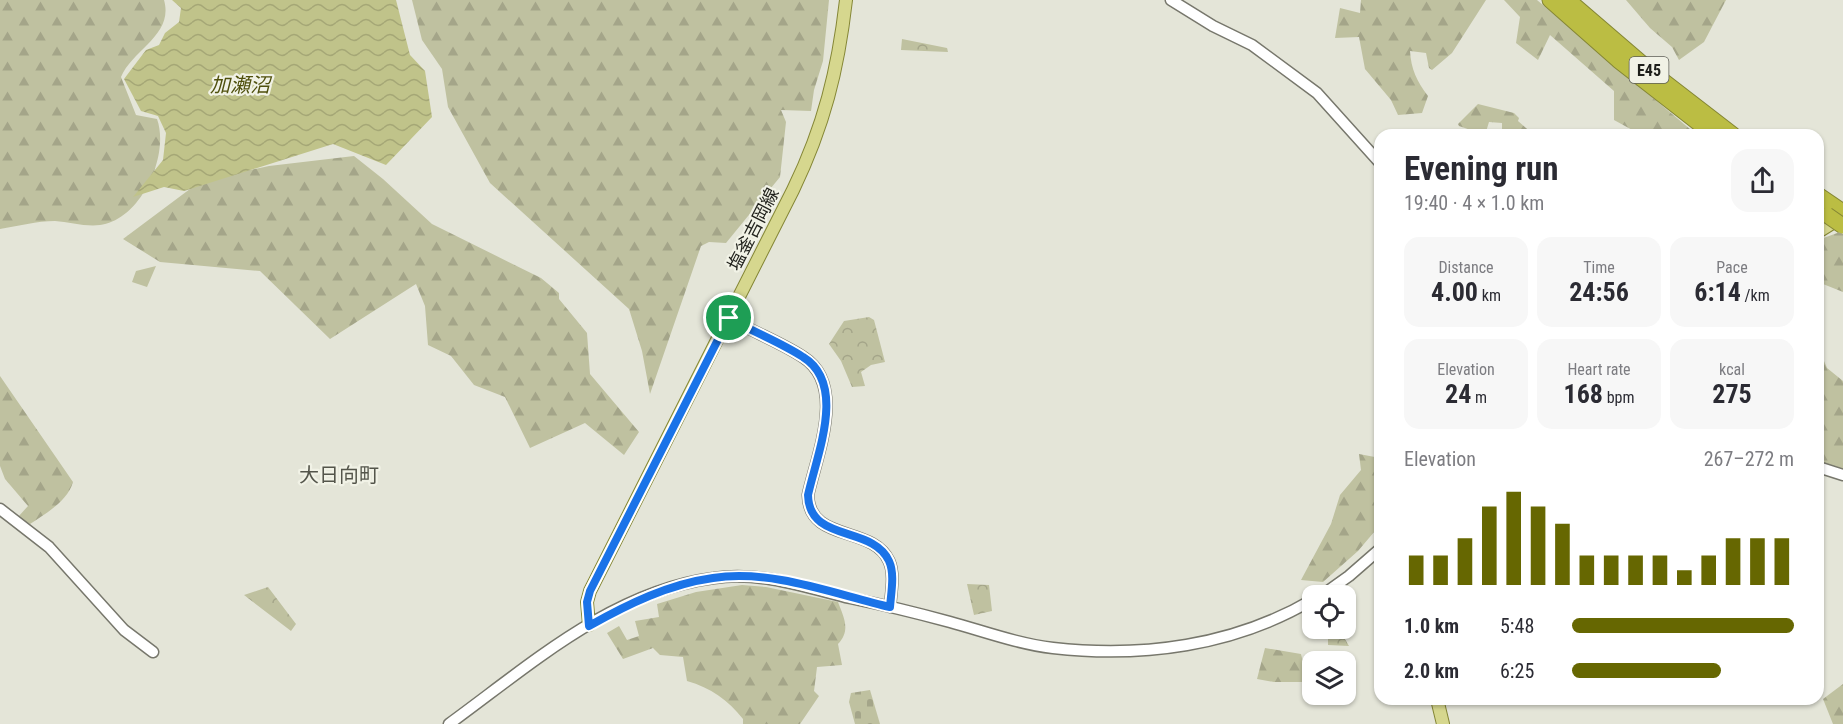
<!DOCTYPE html>
<meta charset="utf-8">
<style>
:root{--surface:#fff;--page:#f7f7f7;--text:#2b2b33;--muted:#7c7c81;--accent:#666701}
body{margin:0;font-family:"Roboto Condensed","Noto Sans JP",sans-serif;background:var(--page);color:var(--text);height:100vh;display:flex;flex-direction:column;font-size:22px;white-space:nowrap}
*{box-sizing:border-box;margin:0}
p{font-size:20px;color:var(--muted)}
.icon{flex:none;width:33px;height:33px;fill:none;stroke:currentColor;stroke-width:2;stroke-linecap:round;stroke-linejoin:round}
.map{position:relative;flex:1;overflow:hidden}
.side{position:absolute;left:1374px;top:129px;width:450px;height:576px;display:flex;flex-direction:column;background:var(--surface);border-radius:18px;box-shadow:0 2px 4px #0004}
.side>*{flex:none}
.fabs{position:absolute;left:1302px;top:585px;display:grid;gap:12px}
.fabs a{display:grid;place-items:center;width:54px;height:54px;border-radius:12px;background:var(--surface);box-shadow:0 2px 4px #0004;font-size:30px}
.pin{position:absolute;display:grid;place-items:center;width:51px;height:51px;color:#fff;margin:-26px;border:3px solid #fff;border-radius:50%;box-shadow:0 2px 6px #0007}
.round{display:grid;place-items:center;flex:none;width:63px;height:63px;border-radius:18px;background:var(--page)}
.summary{display:flex;align-items:center;justify-content:space-between;height:102px;padding:0 30px}
h1{font-size:33px;font-weight:700;line-height:45px}
.metrics{display:grid;grid-template-columns:repeat(3,1fr);gap:9px;height:102px;padding:6px 30px}
.metrics div{display:grid;align-content:center;border-radius:15px;background:var(--page);text-align:center}
.metrics b{font-size:26px;font-weight:700}
.metrics small{font-size:16px;font-weight:400}
.metrics p{font-size:16px}
.chart{height:168px;padding:12px 30px}
.chart p{display:flex;justify-content:space-between}
.chart svg{width:100%;height:108px;margin-top:6px;stroke:var(--accent);stroke-width:6}
ul{padding:0 30px;list-style:none;font-size:20px}
li{display:grid;grid-template-columns:96px 72px 1fr;align-items:center;height:45px}
li i{height:15px;border-radius:8px;background:var(--accent)}
.map>svg:first-child{display:block}
.forest{fill:url(#forest-firs)}
.cemetery{fill:url(#cemetery-stones)}
.park{fill:url(#park-crowns)}
.water{fill:url(#water-waves)}
.lines{fill:none;stroke-linecap:round;stroke-linejoin:round}
.minor-casing{stroke:#77776c;stroke-width:13}
.major-casing{stroke:#848635;stroke-width:14}
.highway-casing{stroke:#848635;stroke-width:17}
.minor{stroke:#fff;stroke-width:10}
.major{stroke:#d6d78e;stroke-width:12}
.highway{stroke:#bbbd43;stroke-width:15}
.highway-bridge-casing{stroke:#848635;stroke-width:17;stroke-linecap:butt}
.highway-bridge{stroke:#bbbd43;stroke-width:15}
.route-casing{stroke:#fff;stroke-width:12}
.route{stroke:#1a73e8;stroke-width:8}
.labels{text-anchor:middle;dominant-baseline:central;stroke-width:4.5;stroke-linejoin:round;paint-order:stroke}
.shield{fill:#f1f2e6;stroke:#5d5e57;stroke-width:1.5}
.shield-label{font-size:16px;font-weight:bold;fill:#1e1f1a}
.street-label{font-size:18px;fill:#1e1f1a;stroke:#f1f2e6}
.water-label{font-size:20px;font-style:italic;fill:#4f500d;stroke:#f1f2e6}
.neighbourhood-label{font-size:20px;fill:#54554b;stroke:#f1f2e6}
</style>
<div class="map">
<svg width="1843" height="724" viewBox="0 0 1843 724">
<defs>
<pattern id="forest-firs" width="22" height="20" patternUnits="userSpaceOnUse" patternTransform="scale(1.5)"><rect width="22" height="20" fill="#bfc1a0"/><path d="M5 1l3.5 6h-7zM16 11l3.5 6h-7z" fill="#a4a589"/></pattern>
<pattern id="cemetery-stones" width="16" height="16" patternUnits="userSpaceOnUse" patternTransform="scale(1.5)"><rect width="16" height="16" fill="#bfc1a0"/><path d="M2 7V4a2 2 0 0 1 4 0v3zM10 15v-3a2 2 0 0 1 4 0v3z" fill="#a4a589"/></pattern>
<pattern id="park-crowns" width="20" height="18" patternUnits="userSpaceOnUse" patternTransform="scale(1.5)"><rect width="20" height="18" fill="#bfc1a0"/><path d="M2 6a3 3 0 1 1 6 0M12 15a3 3 0 1 1 6 0" fill="none" stroke="#a4a589"/></pattern>
<pattern id="water-waves" width="16" height="10" patternUnits="userSpaceOnUse" patternTransform="scale(1.5)"><rect width="16" height="10" fill="#c0c38a"/><path d="M0 5q4-4 8 0t8 0" fill="none" stroke="#a5a776"/></pattern>
</defs>
<rect width="100%" height="100%" fill="#e4e5d8"/>
<path class="forest" d="M0,0H164C174,35 133,49 121,77L136,115L157,119C170,155 141,220 100,225C86,227 69,222 55,221C37,221 18,226 0,229Z
M412,0H829L823,61L814,90L811,111L781,110L786,122L780,177L726,243L709,242L701,246L650,394L642,351L629,309L490,183L448,107L442,69L422,40Z
M1361,0H1486L1452,53L1432,70L1429,68L1426,53L1410,51C1411,69 1417,82 1428,96L1422,113L1398,115L1391,100L1365,69L1359,37L1335,38L1340,8L1360,13Z
M1504,0H1537L1697,135H1635L1636,132L1614,120V91L1550,35L1538,60L1516,43L1520,17Z
M1626,0H1726L1704,42L1679,60L1672,47L1650,28Z
M1478,104L1514,113L1519,118L1518,121L1534,135H1502V123L1489,122L1485,135L1459,126L1458,124Z
M354,156L383,179L432,224L541,278L559,293V299L587,333L590,374L639,432L624,455L585,423L530,448L505,397L474,385L451,356L428,345L425,306L416,284L330,339L260,271L160,262L123,239L202,180L269,166Z
M1840,232L1843,234V292L1818,282V240Z
M1818,347L1827,368L1843,381V469L1818,462Z
M0,376L73,482C68,501 45,514 30,524L18,517L28,506L5,479L0,466Z
M1359,454L1380,458V525L1358,551L1323,582L1301,580L1331,524L1340,495L1361,470Z
M742,585L766,587L838,602C844,618 851,630 838,644L842,665L817,667L814,691L819,696L800,724H743V719C728,700 711,688 687,681L683,657L660,655L653,648L623,659L607,633L619,626L627,640L639,636L635,621L659,617L657,604L696,592Z
M1265,648L1301,654L1304,666L1302,682H1274L1257,679Z
M1843,684V724H1833L1823,699Z"/>
<path class="cemetery" d="M870,690L880,724H855L849,702L851,693Z"/>
<path class="park" d="M902,39L947,48L948,52L901,50Z
M156,266L147,287L132,282L136,271Z
M869,317L874,320L885,362L871,365L861,372L865,386L852,387L841,361L829,344L844,321Z
M967,584L989,585L992,611L974,615Z
M268,587L296,624L291,631L244,595Z
M1328,629L1342,634L1349,646L1328,645Z"/>
<path class="water" d="M172,0H396L410,55L425,71L432,117L386,165L333,144L184,191L164,187L133,197L163,160L166,133L158,116L141,111L124,79L146,50L159,45L165,33L179,22L181,8Z"/>
<g class="lines">
<g class="minor-casing">
<path id="minor" d="M1171,0L1213,26L1252,45L1317,93L1380,163
M729,318C753,332 780,342 803,357C847,385 817,454 808,495C809,543 873,525 889,561C895,574 891,593 890,607
M1818,467L1843,475
M0,509L49,547L124,630L153,652
M1321,596L1349,576L1380,549
M449,724C529,666 612,591 714,578C760,571 806,587 850,598C884,605 917,613 950,622C983,631 1018,644 1053,648C1142,658 1234,646 1312,600"/>
</g>
<g class="major-casing">
<path id="major" d="M1818,232L1842,217
M589,625L587,602L590,591L793,190C824,126 838,70 846,0
M1437,699L1443,724"/>
</g>
<g class="highway-casing">
<path id="highway" d="M1550,0L1618,60L1714,135
M1568,0L1654,74L1733,135
M1818,195L1843,212"/>
</g>
<use href="#minor" class="minor"/>
<use href="#major" class="major"/>
<use href="#highway" class="highway"/>
<g class="highway-bridge-casing">
<path id="highway-bridge" d="M1827,215L1843,226"/>
</g>
<use href="#highway-bridge" class="highway-bridge"/>
</g>
<g class="lines">
<g class="route-casing">
<path id="route" d="M729,318C753,332 780,342 803,357C847,384 817,454 808,495C809,543 873,525 889,561C895,574 891,593 890,607C834,594 772,569 713,578C669,584 628,604 589,626L587,602L590,591Z"/>
</g>
<use href="#route" class="route"/>
</g>
<g class="labels">
<rect class="shield" x="1629.5" y="57" width="39" height="26" rx="4.5"/>
<g class="shield-label">
<text x="1649" y="70">E45</text>
</g>
<g class="street-label">
<text transform="translate(753 229) rotate(-63)">塩釜吉岡線</text>
</g>
<g class="water-label">
<text x="240" y="85">加瀬沼</text>
</g>
<g class="neighbourhood-label">
<text x="339" y="475">大日向町</text>
</g>
</g>
</svg>
<div class="fabs">
<a><svg class="icon" aria-label="locate" viewBox="0 0 24 24"><circle cx="12" cy="12" r="6"/><path d="M12 2v4M12 18v4M2 12h4M18 12h4"/></svg></a>
<a><svg class="icon" aria-label="layers" viewBox="0 0 24 24"><path d="M12 4l9 5-9 5-9-5zM3 14l9 5 9-5"/></svg></a>
</div>
<div class="pin" style="left:729px;top:318px;background:#1e9e55"><svg class="icon" aria-label="arrive" viewBox="0 0 24 24"><path d="M6 21V4h12l-3 4 3 4H6"/></svg></div>
<section class="side">
<div class="summary"><div><h1>Evening run</h1><p>19:40 · 4 × 1.0 km</p></div><a class="round"><svg class="icon" aria-label="share" viewBox="0 0 24 24"><path d="M12 15V3M7 8l5-5 5 5M5 13v7h14v-7"/></svg></a></div>
<div class="metrics">
<div><p>Distance</p><b>4.00<small> km</small></b></div>
<div><p>Time</p><b>24:56</b></div>
<div><p>Pace</p><b>6:14<small> /km</small></b></div>
</div>
<div class="metrics">
<div><p>Elevation</p><b>24<small> m</small></b></div>
<div><p>Heart rate</p><b>168<small> bpm</small></b></div>
<div><p>kcal</p><b>275</b></div>
</div>
<div class="chart"><p><span>Elevation</span>267–272 m</p>
<svg viewBox="0 0 160 44" preserveAspectRatio="none"><path d="M5 44V32M15 44V32M25 44V25M35 44V12M45 44V6M55 44V12M65 44V19M75 44V32M85 44V32M95 44V32M105 44V32M115 44V38M125 44V32M135 44V25M145 44V25M155 44V25"/></svg>
</div>
<ul>
<li><b>1.0 km</b>5:48<i style="width:100%"></i></li>
<li><b>2.0 km</b>6:25<i style="width:67%"></i></li>
</ul>
</section>
</div>
